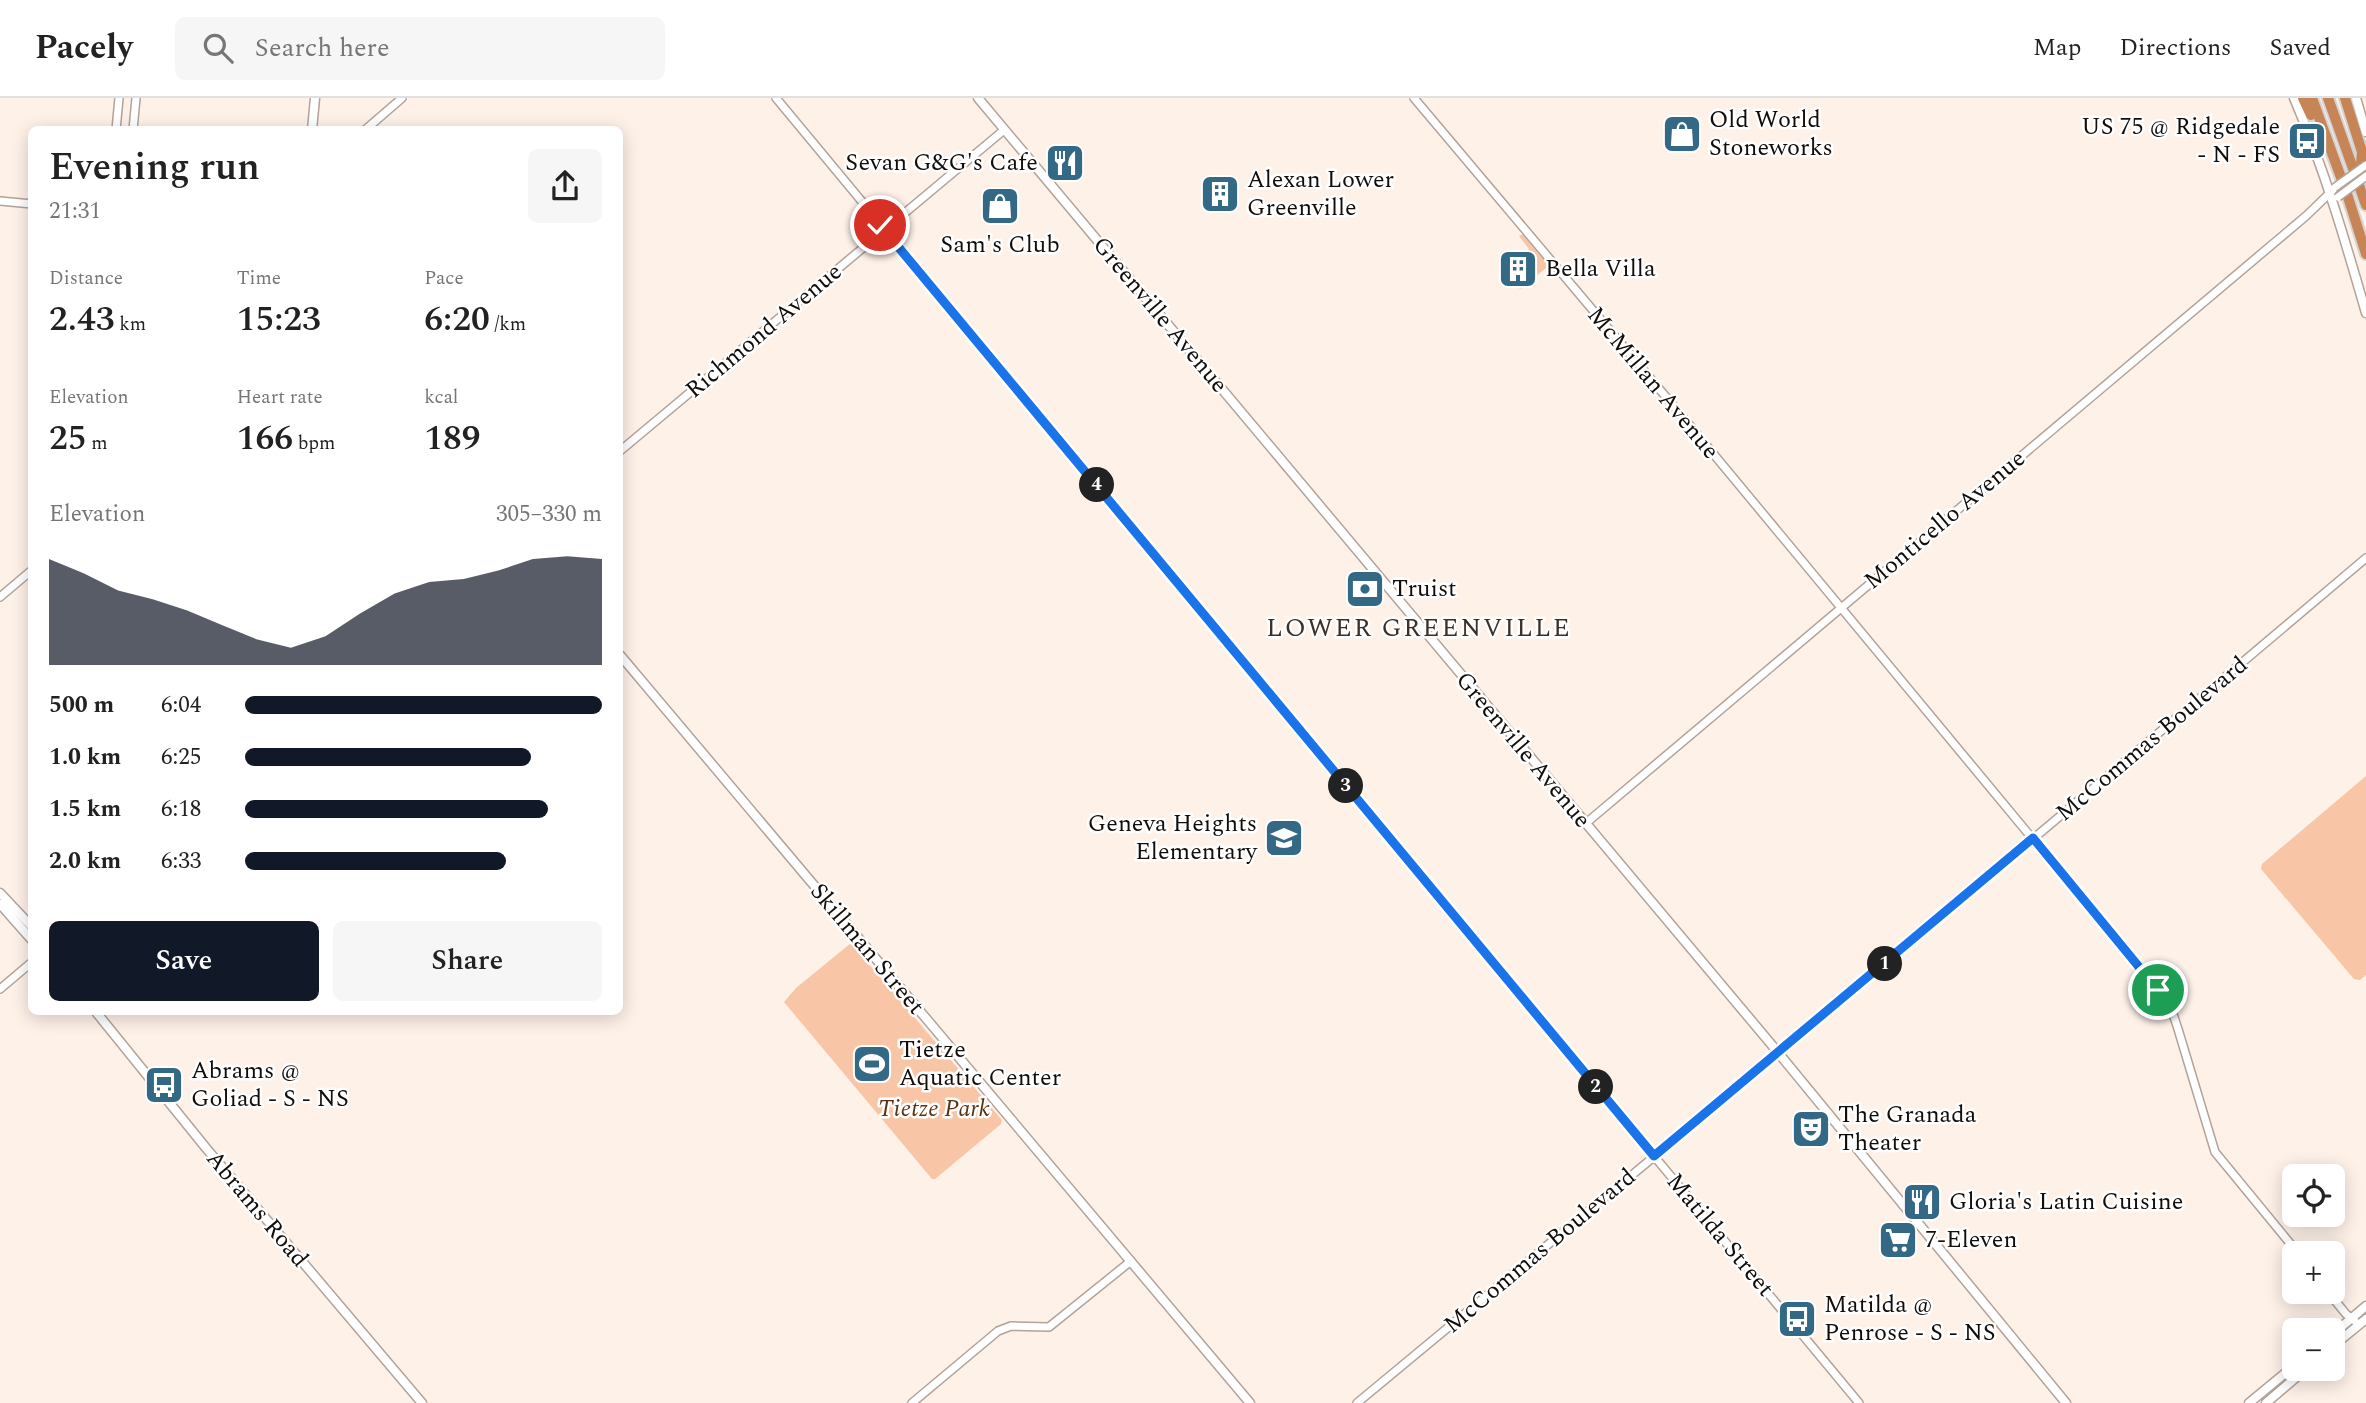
<!DOCTYPE html>
<meta charset="utf-8">
<style>
:root{--surface:#fff;--page:#f6f6f6;--text:#222;--muted:#767676;--line:#e0e0e0;--accent:#111827}
body{margin:0;font-family:Spectral,serif;background:var(--page);color:var(--text);height:100vh;display:flex;flex-direction:column;font-size:26px;white-space:nowrap}
*{box-sizing:border-box;margin:0}
p{font-size:23px;color:var(--muted)}
.icon{flex:none;width:38px;height:38px;fill:none;stroke:currentColor;stroke-width:2;stroke-linecap:round;stroke-linejoin:round}
.map{position:relative;flex:1;overflow:hidden}
.details{position:absolute;left:28px;top:28px;width:595px;height:889px;display:flex;flex-direction:column;background:var(--surface);border-radius:10px;box-shadow:0 4px 18px #0003}
.details>*{flex:none}
.tools{position:absolute;left:2282px;top:1066px;display:grid;gap:14px}
.tools a{display:grid;place-items:center;width:63px;height:63px;border-radius:10px;background:var(--surface);box-shadow:0 4px 18px #0003;font-size:35px}
.pin{position:absolute;display:grid;place-items:center;width:60px;height:60px;color:#fff;margin:-30px;border:4px solid #fff;border-radius:50%;box-shadow:0 2px 7px #0007}
.km{position:absolute;width:35px;height:35px;margin:-18px;border-radius:50%;background:#222;color:#fff;font-size:19px;line-height:35px;text-align:center}
.round{display:grid;place-items:center;flex:none;width:74px;height:74px;border-radius:10px;background:var(--page)}
.headline{display:flex;align-items:center;justify-content:space-between;height:119px;padding:0 21px}
h1{font-size:38px;font-weight:600;line-height:52px}
.figures{display:grid;grid-template-columns:repeat(3,1fr);gap:10px;height:119px;padding:7px 21px}
.figures div{display:grid;align-content:center}
.figures b{font-size:35px;font-weight:600}
.figures small{font-size:19px;font-weight:400}
.figures p{font-size:19px}
.chart{height:196px;padding:14px 21px}
.chart p{display:flex;justify-content:space-between}
.chart svg{width:100%;height:126px;margin-top:7px;fill:var(--accent);opacity:.7}
.primary-button{display:flex;gap:14px;margin-top:auto;padding:14px 21px}
.primary-button a{flex:1;height:80px;border-radius:10px;background:var(--accent);color:#fff;font-size:28px;font-weight:600;line-height:80px;text-align:center}
.primary-button a+a{background:var(--page);color:var(--text)}
ul{padding:0 21px;list-style:none;font-size:23px}
li{display:grid;grid-template-columns:112px 84px 1fr;align-items:center;height:52px}
li i{height:18px;border-radius:9px;background:var(--accent)}
header{display:flex;align-items:center;gap:42px;box-sizing:border-box;height:98px;padding:0 35px;background:var(--surface);border-bottom:2px solid var(--line)}
header strong{font-size:33px}
nav{display:flex;gap:38px;margin-inline-start:auto;font-size:24px}
.search{width:490px;height:63px;background:var(--page);display:flex;align-items:center;gap:18px;box-sizing:border-box;padding:0 24px;border-radius:10px;color:var(--muted);font-size:26px}
.map>svg:first-child{display:block}
.green{fill:#f8c6a6}
.lines{fill:none;stroke-linecap:round;stroke-linejoin:round}
.tertiary-casing{stroke:#b3a399;stroke-width:10}
.secondary-casing{stroke:#b3a399;stroke-width:11}
.motorway-casing{stroke:#d4d3d3;stroke-width:14}
.tertiary{stroke:#fff;stroke-width:7}
.secondary{stroke:#fff;stroke-width:8}
.motorway{stroke:#c78557;stroke-width:10}
.tertiary-bridge-casing{stroke:#b3a399;stroke-width:10;stroke-linecap:butt}
.tertiary-bridge{stroke:#fff;stroke-width:7}
.route-casing{stroke:#fff;stroke-width:14}
.route{stroke:#1a73e8;stroke-width:9}
.labels{text-anchor:middle;dominant-baseline:central;stroke-width:5;stroke-linejoin:round;paint-order:stroke}
.poi-label{font-size:24px;fill:#120d09;stroke:#fff;text-anchor:start}
.street-label{font-size:24px;fill:#120d09;stroke:#fff}
.park-label{font-size:24px;font-style:italic;fill:#5d3211;stroke:#fff}
.neighbourhood-label{font-size:26px;letter-spacing:2px;fill:#3c3028;stroke:#fff}
</style>
<header>
<strong>Pacely</strong>
<div class="search"><svg class="icon" aria-label="search" viewBox="0 0 24 24"><circle cx="10" cy="10" r="6"/><path d="M15 15l6 6"/></svg>Search here</div>
<nav><a>Map</a><a>Directions</a><a>Saved</a></nav>
</header>
<div class="map">
<svg width="2366" height="1305" viewBox="0 0 2366 1305">
<rect width="100%" height="100%" fill="#fef1e8"/>
<path class="green" d="M1523,136L1547,165L1546,170L1520,191L1515,185L1532,170L1521,157L1529,151L1519,138Z
M2366,678V877L2360,882L2354,881L2261,771L2262,766Z
M851,845L1002,1022L1001,1026L935,1081H932L784,904L796,890Z"/>
<g class="lines">
<g class="tertiary-casing">
<path id="tertiary" d="M776,0L1859,1305
M1414,0L1677,312L2158,892L2172,913L2178,931L2215,1054L2298,1155
M116,32L119,0
M133,32L136,0
M365,32L402,0
M0,103L32,106
M620,353L1004,32
M0,499L32,472
M1585,726L2306,118L2334,91
M0,891L32,864
M2328,1194L2346,1216L2356,1224
M912,1305L998,1233L1011,1228L1049,1229L1131,1163
M1357,1305L1784,951L2366,460"/>
</g>
<g class="secondary-casing">
<path id="secondary" d="M978,0L1776,952L2066,1305
M2294,0C2324,70 2345,142 2366,215
M2356,0L2366,34
M312,32L315,0
M620,557L1250,1305
M0,795L32,829
M0,806L32,842
M96,914L206,1050L422,1305
M2333,1236L2366,1208
M2333,1248L2366,1221
M2249,1305L2294,1268
M2266,1305L2307,1270"/>
</g>
<g class="motorway-casing">
<path id="motorway" d="M2303,0L2311,17
M2312,0L2347,96L2366,156
M2328,0L2366,107
M2345,0L2362,54L2360,79"/>
</g>
<use href="#tertiary" class="tertiary"/>
<use href="#secondary" class="secondary"/>
<use href="#motorway" class="motorway"/>
<g class="tertiary-bridge-casing">
<path id="tertiary-bridge" d="M2334,90L2366,67
M2338,99L2366,78"/>
</g>
<use href="#tertiary-bridge" class="tertiary-bridge"/>
</g>
<g class="lines">
<g class="route-casing">
<path id="route" d="M880,127L1654,1058L2033,740L2158,892"/>
</g>
<use href="#route" class="route"/>
</g>
<defs>
<g id="shop-square" transform="scale(2.0125)"><rect x="-9" y="-9" width="18" height="18" rx="4" fill="#346985" stroke="#fff"/><path d="M-5-2.5h2.3a2.7 3.5 0 0 1 5.4 0H5L5.5 6h-11ZM-1.5-2.5h3a1.5 2.3 0 0 0-3 0Z" fill="#fff"/></g>
<g id="bus-square" transform="scale(2.0125)"><rect x="-9" y="-9" width="18" height="18" rx="4" fill="#346985" stroke="#fff"/><path d="M-5-6H5V4H4V6H2V4H-2V6H-4V4H-5ZM-3.5-4V0h7V-4ZM-3.5 1.2v1.5H-2V1.2ZM2 1.2v1.5H3.5V1.2Z" fill="#fff"/></g>
<g id="restaurant-square" transform="scale(2.0125)"><rect x="-9" y="-9" width="18" height="18" rx="4" fill="#346985" stroke="#fff"/><path d="M-5-6h1v4h1v-4h1v4h1v-4h1v5L-1.5 .5V6h-2V.5L-5-1ZM5-6V6H3V1.5H1.5Q1.5-4 5-6Z" fill="#fff"/></g>
<g id="building-square" transform="scale(2.0125)"><rect x="-9" y="-9" width="18" height="18" rx="4" fill="#346985" stroke="#fff"/><path d="M-4-6H4V6H1V3H-1V6H-4ZM-2.5-4.3h1.7v1.8h-1.7ZM.8-4.3h1.7v1.8H.8ZM-2.5-1h1.7V.8h-1.7ZM.8-1h1.7V.8H.8Z" fill="#fff"/></g>
<g id="bank-square" transform="scale(2.0125)"><rect x="-9" y="-9" width="18" height="18" rx="4" fill="#346985" stroke="#fff"/><path d="M-6-4H6V4H-6ZM0-2.3a2.3 2.3 0 1 0 0 4.6a2.3 2.3 0 1 0 0-4.6Z" fill="#fff"/></g>
<g id="school-square" transform="scale(2.0125)"><rect x="-9" y="-9" width="18" height="18" rx="4" fill="#346985" stroke="#fff"/><path d="M0-5L7-2L0 1L-7-2ZM-4 1L0 2.5L4 1V4Q0 6-4 4Z" fill="#fff"/></g>
<g id="stadium-square" transform="scale(2.0125)"><rect x="-9" y="-9" width="18" height="18" rx="4" fill="#346985" stroke="#fff"/><path d="M0-5a6.5 5 0 1 0 0 10a6.5 5 0 1 0 0-10ZM-3.5-1.8h7v3.6h-7Z" fill="#fff"/></g>
<g id="theatre-square" transform="scale(2.0125)"><rect x="-9" y="-9" width="18" height="18" rx="4" fill="#346985" stroke="#fff"/><path d="M-5-5.5Q0-4 5-5.5V0Q5 5 0 6Q-5 5-5 0ZM-3.3-2.5H-1v1.5H-3.3ZM1-2.5H3.3v1.5H1ZM-2.8 1Q0 5.5 2.8 1Z" fill="#fff"/></g>
<g id="supermarket-square" transform="scale(2.0125)"><rect x="-9" y="-9" width="18" height="18" rx="4" fill="#346985" stroke="#fff"/><path d="M-6-5.5h2.5l.6 2H6L4.5 2H-2.5L-4.4-4H-6ZM-1.5 3.2a1.3 1.3 0 1 0 .1 0ZM3 3.2a1.3 1.3 0 1 0 .1 0Z" fill="#fff"/></g>
</defs>
<g fill-rule="evenodd">
<use href="#shop-square" x="1682" y="36"/>
<use href="#bus-square" x="2307" y="43"/>
<use href="#restaurant-square" x="1065" y="65"/>
<use href="#building-square" x="1220" y="96"/>
<use href="#shop-square" x="1000" y="108"/>
<use href="#building-square" x="1518" y="171"/>
<use href="#bank-square" x="1365" y="491"/>
<use href="#school-square" x="1284" y="740"/>
<use href="#stadium-square" x="872" y="966"/>
<use href="#bus-square" x="164" y="987"/>
<use href="#theatre-square" x="1811" y="1031"/>
<use href="#restaurant-square" x="1922" y="1104"/>
<use href="#supermarket-square" x="1898" y="1142"/>
<use href="#bus-square" x="1797" y="1221"/>
</g>
<g class="labels">
<g class="poi-label">
<text x="1709" y="22">Old World<tspan x="1709" dy="28">Stoneworks</tspan></text>
<text x="2280" y="29" text-anchor="end">US 75 @ Ridgedale<tspan x="2280" dy="28">- N - FS</tspan></text>
<text x="1038" y="65" text-anchor="end">Sevan G&amp;G's Cafe</text>
<text x="1247" y="82">Alexan Lower<tspan x="1247" dy="28">Greenville</tspan></text>
<text x="1000" y="147" text-anchor="middle">Sam's Club</text>
<text x="1545" y="171">Bella Villa</text>
<text x="1392" y="491">Truist</text>
<text x="1257" y="726" text-anchor="end">Geneva Heights<tspan x="1257" dy="28">Elementary</tspan></text>
<text x="899" y="952">Tietze<tspan x="899" dy="28">Aquatic Center</tspan></text>
<text x="191" y="973">Abrams @<tspan x="191" dy="28">Goliad - S - NS</tspan></text>
<text x="1838" y="1017">The Granada<tspan x="1838" dy="28">Theater</tspan></text>
<text x="1949" y="1104">Gloria's Latin Cuisine</text>
<text x="1925" y="1142">7-Eleven</text>
<text x="1824" y="1207">Matilda @<tspan x="1824" dy="28">Penrose - S - NS</tspan></text>
</g>
<g class="street-label">
<text transform="translate(1160 217) rotate(50)">Greenville Avenue</text>
<text transform="translate(764 233) rotate(-40)">Richmond Avenue</text>
<text transform="translate(1653 285) rotate(50)">McMillan Avenue</text>
<text transform="translate(1945 422) rotate(-40)">Monticello Avenue</text>
<text transform="translate(2152 641) rotate(-40)">McCommas Boulevard</text>
<text transform="translate(1523 652) rotate(50)">Greenville Avenue</text>
<text transform="translate(867 851) rotate(50)">Skillman Street</text>
<text transform="translate(257 1111) rotate(50)">Abrams Road</text>
<text transform="translate(1720 1137) rotate(50)">Matilda Street</text>
<text transform="translate(1540 1153) rotate(-40)">McCommas Boulevard</text>
</g>
<g class="park-label">
<text x="934" y="1011">Tietze Park</text>
</g>
<g class="neighbourhood-label">
<text x="1419" y="530">LOWER GREENVILLE</text>
</g>
</g>
</svg>
<div class="tools">
<a><svg class="icon" aria-label="locate" viewBox="0 0 24 24"><circle cx="12" cy="12" r="6"/><path d="M12 2v4M12 18v4M2 12h4M18 12h4"/></svg></a>
<a>+</a>
<a>−</a>
</div>
<div class="pin" style="left:2158px;top:892px;background:#1e9e55"><svg class="icon" aria-label="arrive" viewBox="0 0 24 24"><path d="M6 21V4h12l-3 4 3 4H6"/></svg></div>
<div class="pin" style="left:880px;top:127px;background:#d93025"><svg class="icon" aria-label="check" viewBox="0 0 24 24"><path d="M5 12l5 5 9-10"/></svg></div>
<b class="km" style="left:1885px;top:866px">1</b>
<b class="km" style="left:1596px;top:989px">2</b>
<b class="km" style="left:1346px;top:688px">3</b>
<b class="km" style="left:1097px;top:387px">4</b>
<section class="details">
<div class="headline"><div><h1>Evening run</h1><p>21:31</p></div><a class="round"><svg class="icon" aria-label="share" viewBox="0 0 24 24"><path d="M12 15V3M7 8l5-5 5 5M5 13v7h14v-7"/></svg></a></div>
<div class="figures">
<div><p>Distance</p><b>2.43<small> km</small></b></div>
<div><p>Time</p><b>15:23</b></div>
<div><p>Pace</p><b>6:20<small> /km</small></b></div>
</div>
<div class="figures">
<div><p>Elevation</p><b>25<small> m</small></b></div>
<div><p>Heart rate</p><b>166<small> bpm</small></b></div>
<div><p>kcal</p><b>189</b></div>
</div>
<div class="chart"><p><span>Elevation</span>305–330 m</p>
<svg viewBox="0 0 160 44" preserveAspectRatio="none"><path d="M0 44V7L10 12L20 18L30 21L40 25L50 30L60 35L70 38L80 34L90 26L100 19L110 15L120 14L130 11L140 7L150 6L160 7V44z"/></svg>
</div>
<ul>
<li><b>500 m</b>6:04<i style="width:100%"></i></li>
<li><b>1.0 km</b>6:25<i style="width:80%"></i></li>
<li><b>1.5 km</b>6:18<i style="width:85%"></i></li>
<li><b>2.0 km</b>6:33<i style="width:73%"></i></li>
</ul>
<div class="primary-button"><a>Save</a><a>Share</a></div>
</section>
</div>
